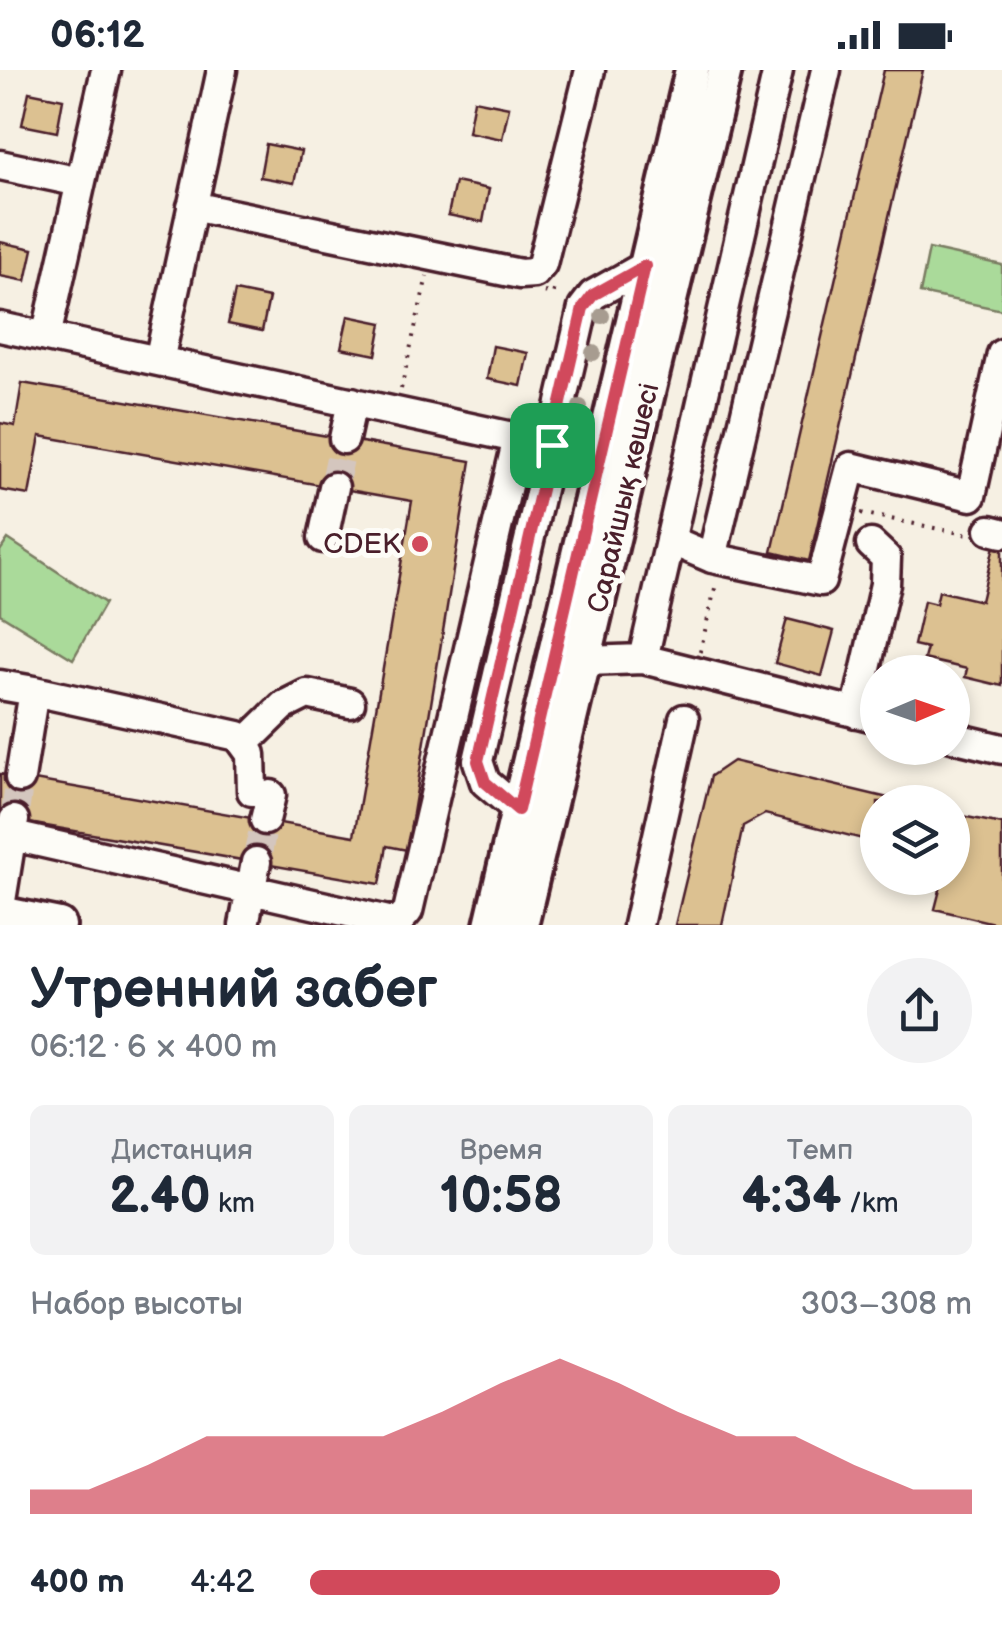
<!DOCTYPE html>
<html lang="ru">
<meta charset="utf-8">
<style>
:root{--surface:#fff;--page:#f2f2f3;--text:#1f2937;--muted:#747a83;--accent:#d1495b}
body{margin:0;font-family:"Balsamiq Sans",sans-serif;background:var(--page);color:var(--text);height:100vh;display:flex;flex-direction:column;font-size:38px;white-space:nowrap}
*{box-sizing:border-box;margin:0}
p{font-size:32px;color:var(--muted)}
.icon{flex:none;width:55px;height:55px;fill:none;stroke:currentColor;stroke-width:2;stroke-linecap:round;stroke-linejoin:round}
.map{position:relative;height:855px;overflow:hidden}
.panel{display:flex;flex-direction:column;background:var(--surface);flex:1}
.panel>*{flex:none}
.needle{width:65px;rotate:88deg}
.tools{position:absolute;left:860px;top:585px;display:grid;gap:20px}
.tools a{display:grid;place-items:center;width:110px;height:110px;border-radius:50%;background:var(--surface);box-shadow:0 5px 15px #0003;font-size:50px}
.pin{position:absolute;display:grid;place-items:center;width:85px;height:85px;color:#fff;margin:-42px;border-radius:20px;box-shadow:0 5px 15px #0006}
.round{display:grid;place-items:center;flex:none;width:105px;height:105px;border-radius:52px;background:var(--page)}
.summary{display:flex;align-items:center;justify-content:space-between;height:170px;padding:0 30px}
h1{font-size:55px;font-weight:700;line-height:75px}
.stats{display:grid;grid-template-columns:repeat(3,1fr);gap:15px;height:170px;padding:10px 30px}
.stats div{display:grid;align-content:center;border-radius:15px;background:var(--page);text-align:center}
.stats b{font-size:50px;font-weight:700}
.stats small{font-size:28px;font-weight:400}
.stats p{font-size:28px}
.chart{height:280px;padding:20px 30px}
.chart p{display:flex;justify-content:space-between}
.chart svg{width:100%;height:180px;margin-top:10px;fill:var(--accent);opacity:.7}
ul{padding:0 30px;list-style:none;font-size:32px}
li{display:grid;grid-template-columns:160px 120px 1fr;align-items:center;height:75px}
li i{height:25px;border-radius:12px;background:var(--accent)}
.status{display:flex;justify-content:space-between;align-items:center;height:70px;padding:0 50px;background:var(--surface);direction:ltr}
.status svg{height:28px;fill:currentColor}
.map>svg:first-child{display:block}
.green{fill:#aada9a;stroke:#7a7c62;stroke-width:2.5}
.building{fill:#dcc191;stroke:#4a1f2b;stroke-width:2.5}
.lines{fill:none;stroke-linecap:round;stroke-linejoin:round}
.minor-tunnel{stroke:#d4c6be;stroke-width:28;stroke-dasharray:28 14;stroke-linecap:butt}
.minor-casing{stroke:#4a1f2b;stroke-width:35}
.major-casing{stroke:#4a1f2b;stroke-width:40}
.path{stroke:#4a1f2b;stroke-width:4;stroke-dasharray:2.5 8;stroke-linecap:butt}
.minor{stroke:#fdfcf7;stroke-width:28}
.major{stroke:#fdfcf7;stroke-width:32}
.tree{fill:#a79c90}
.route-casing{stroke:#fff;stroke-width:20}
.route{stroke:#d1495b;stroke-width:12}
.poi-dot{fill:#d1495b;stroke:#fdfcf7;stroke-width:4}
.labels{text-anchor:middle;dominant-baseline:central;stroke-width:10;stroke-linejoin:round;paint-order:stroke}
.street-label{font-size:28px;fill:#4a1f2b;stroke:#fdfcf7}
.poi-label{font-size:28px;fill:#4a1f2b;stroke:#fdfcf7;text-anchor:end}
</style>
<div class="status"><b>06:12</b><svg viewBox="0 0 49 12"><path d="M0 12V9h3v3zM5 12V6h3v6zM10 12V3h3v9zM15 12V0h3v12zM26 1h20v11H26zM47 4h2v5h-2z"/></svg></div>
<div class="map">
<svg width="1002" height="855" viewBox="0 0 1002 855">
<rect width="100%" height="100%" fill="#f6f0e3"/>
<filter id="ink" filterUnits="userSpaceOnUse"><feTurbulence type="fractalNoise" baseFrequency=".01" numOctaves="2"/><feDisplacementMap in="SourceGraphic" scale="20" xChannelSelector="R" yChannelSelector="G"/><feConvolveMatrix kernelMatrix="1 2 1 2 8 2 1 2 1" color-interpolation-filters="sRGB"/></filter>
<g filter="url(#ink)">
<path class="green" d="M929,179L1002,195V240L920,223Z
M8,469L105,533L73,589L0,544V481Z"/>
<path class="building" d="M884,0H923L809,491L772,482Z
M29,22L63,29L57,62L22,55Z
M474,30L509,37L502,69L468,62Z
M266,74L301,81L294,113L260,107Z
M455,112L489,119L483,152L448,145Z
M0,172L33,179L26,211L0,206Z
M235,221L269,228L262,261L228,254Z
M348,246L382,253L376,285L341,278Z
M493,276L528,283L521,316L487,309Z
M22,313L471,391L407,780L387,776L380,814L0,748V704L354,766L412,431L40,366L29,425L0,420V353L15,356Z
M994,476L1002,477V616L965,607L967,599L924,589L927,578L914,575L924,531L936,534L939,521L981,531Z
M787,549L834,561L822,606L775,593Z
M733,691L905,732H878V773L765,744L743,756L722,855H675L711,706Z
M952,744L1002,754V855L935,839L943,808H952Z"/>
<g class="lines">
<path class="minor-tunnel" d="M334,417L344,369
M14,750L20,708
M256,792L265,750"/>
<g class="minor-casing">
<path id="minor" d="M0,95L80,112
M192,136L520,204L534,203L542,194L590,0
M0,257L601,386
M46,267L106,0
M159,291L222,0
M344,369L352,332
M990,460L1002,463
M323,468L334,417
M670,470L712,488L821,511L851,397L971,426L1002,284
M712,488L826,0
M643,589L778,0
M586,591L643,589L878,648
M0,615L34,621
M856,643L885,514L886,488L871,474
M952,667L1002,679
M244,674L283,636L307,624L350,633
M20,708L34,621L238,666L251,684L252,721
M518,740L485,712L478,691L583,238L593,225L645,196
M265,750L271,725
M0,763L388,851L401,849L408,841L518,368
M0,837L14,750
M244,855L256,792
M638,855L684,649"/>
</g>
<g class="major-casing">
<path id="major" d="M0,843L59,855
M491,855L692,0
M521,855L725,0"/>
</g>
<path class="path" d="M544,222L553,224L556,214
M401,319L427,206
M861,443L969,465
M700,582L716,514"/>
<use href="#minor" class="minor"/>
<use href="#major" class="major"/>
</g>
<g class="tree">
<circle cx="602" cy="246" r="8"/>
<circle cx="593" cy="283" r="8"/>
<circle cx="580" cy="337" r="8"/>
</g>
</g>
<g class="lines" filter="url(#ink)">
<g class="route-casing">
<path id="route" d="M645,196L518,740L485,712L478,691L583,238L593,225Z"/>
</g>
<use href="#route" class="route"/>
</g>
<circle class="poi-dot" cx="420" cy="474" r="10"/>
<g class="labels">
<g class="street-label">
<text transform="translate(624 428) rotate(-77)">Сарайшық көшесі</text>
</g>
<g class="poi-label">
<text x="400" y="474">CDEK</text>
</g>
</g>
</svg>
<div class="tools">
<a><svg class="needle" viewBox="-14 -14 28 28"><path d="M0-13l5 13h-10z" fill="#e53935"/><path d="M0 13l5-13h-10z" fill="#747a83"/></svg></a>
<a><svg class="icon" aria-label="layers" viewBox="0 0 24 24"><path d="M12 4l9 5-9 5-9-5zM3 14l9 5 9-5"/></svg></a>
</div>
<div class="pin" style="left:552px;top:375px;background:#1e9e55"><svg class="icon" aria-label="arrive" viewBox="0 0 24 24"><path d="M6 21V4h12l-3 4 3 4H6"/></svg></div>
</div>
<section class="panel">
<div class="summary"><div><h1>Утренний забег</h1><p>06:12 · 6 × 400 m</p></div><a class="round"><svg class="icon" aria-label="share" viewBox="0 0 24 24"><path d="M12 15V3M7 8l5-5 5 5M5 13v7h14v-7"/></svg></a></div>
<div class="stats">
<div><p>Дистанция</p><b>2.40<small> km</small></b></div>
<div><p>Время</p><b>10:58</b></div>
<div><p>Темп</p><b>4:34<small> /km</small></b></div>
</div>
<div class="chart"><p><span>Набор высоты</span>303–308 m</p>
<svg viewBox="0 0 160 44" preserveAspectRatio="none"><path d="M0 44V38L10 38L20 32L30 25L40 25L50 25L60 25L70 19L80 12L90 6L100 12L110 19L120 25L130 25L140 32L150 38L160 38V44z"/></svg>
</div>
<ul>
<li><b>400 m</b>4:42<i style="width:71%"></i></li>
</ul>
</section>
